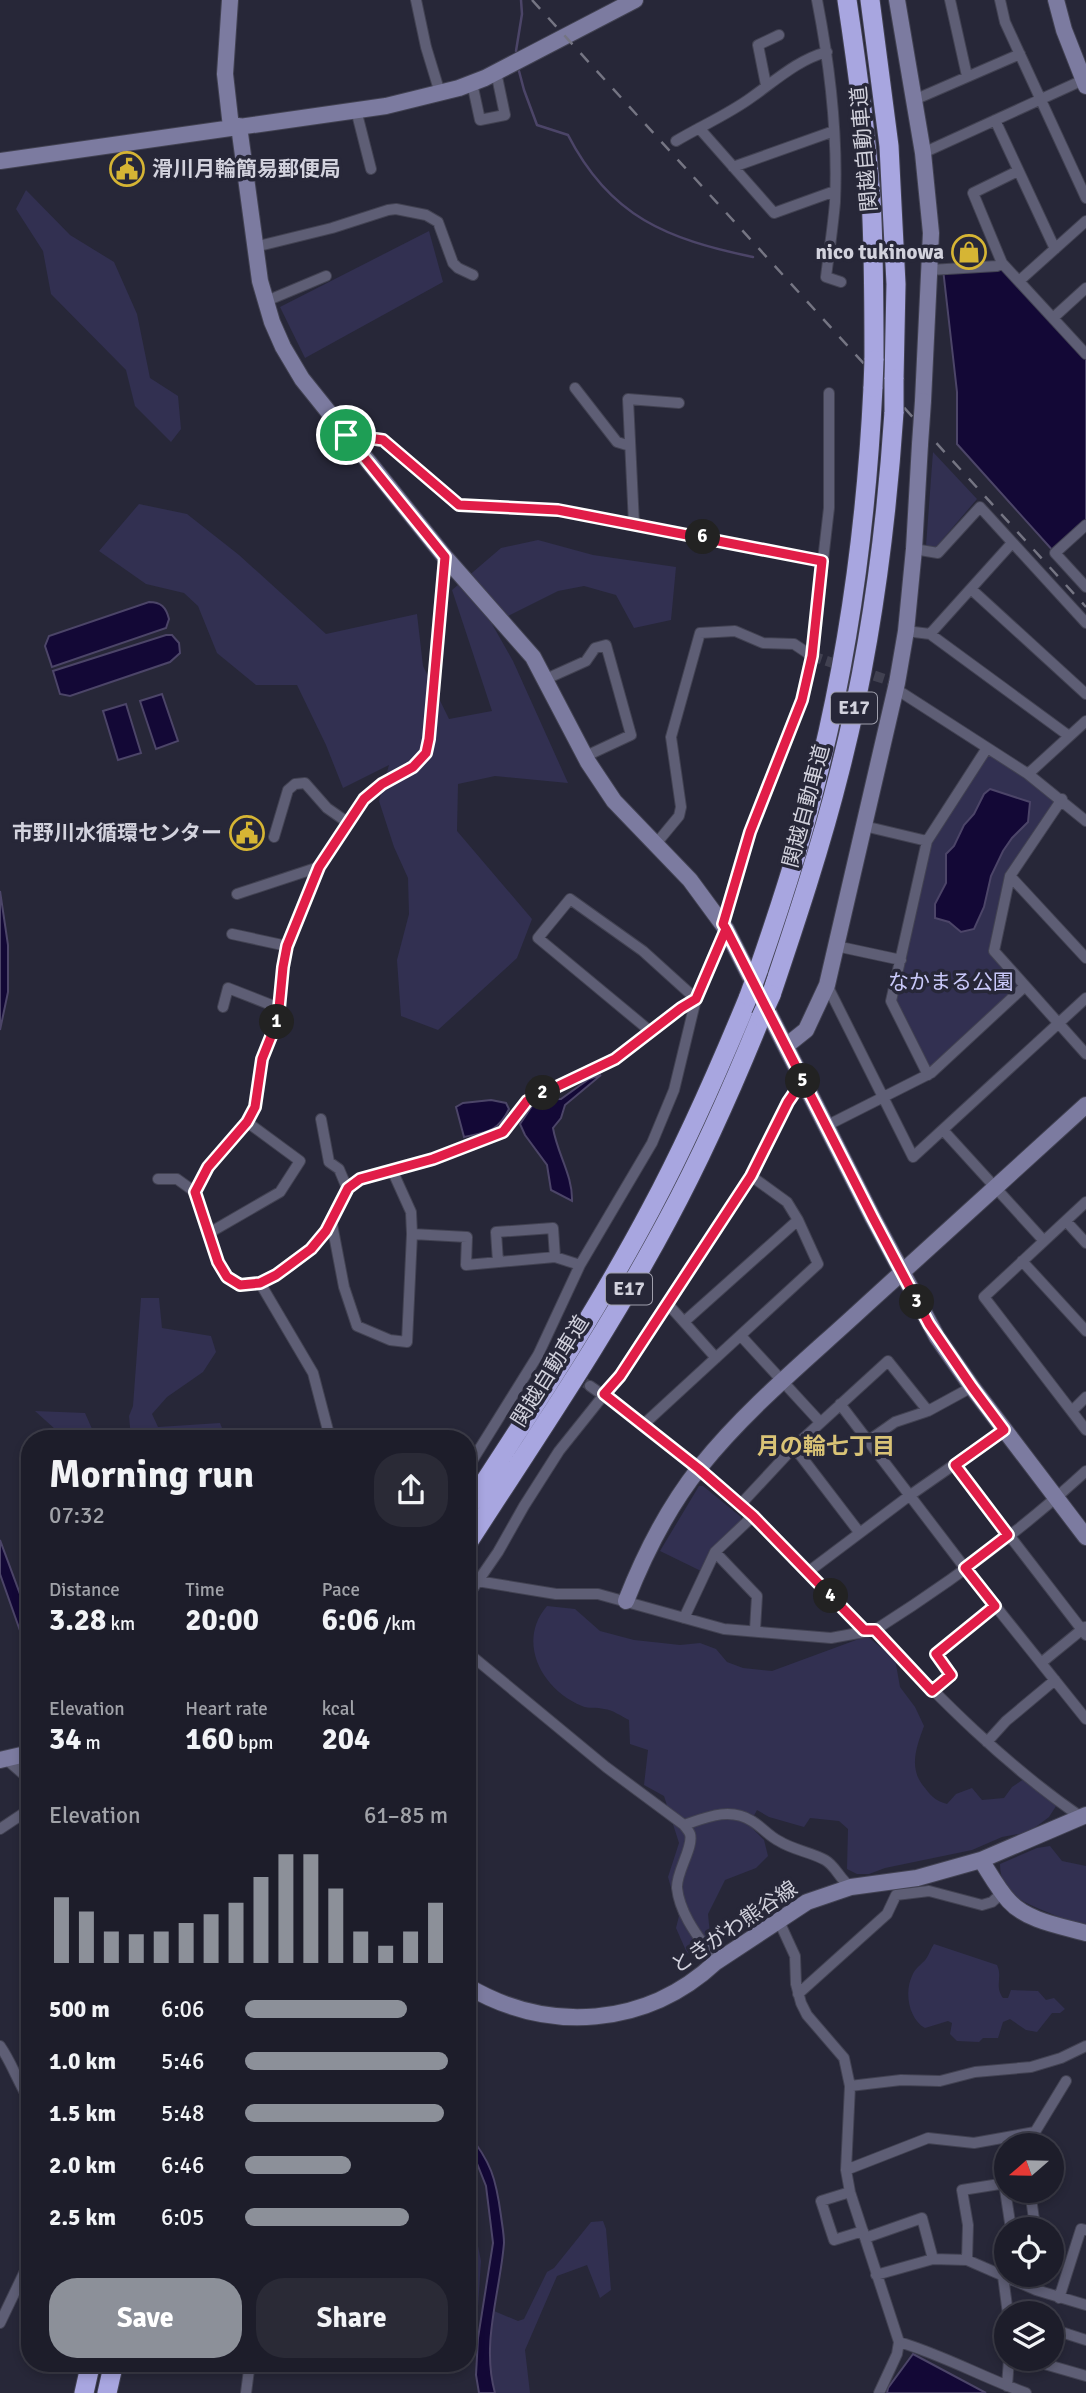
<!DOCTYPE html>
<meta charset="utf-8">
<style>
:root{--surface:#1d1d2a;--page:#2a2a36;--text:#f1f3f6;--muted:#a0a2a8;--line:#3b3b47;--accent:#8c9099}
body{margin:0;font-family:Signika,"Noto Sans JP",sans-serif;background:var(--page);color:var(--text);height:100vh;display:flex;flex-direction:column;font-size:26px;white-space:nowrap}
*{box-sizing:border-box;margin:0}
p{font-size:23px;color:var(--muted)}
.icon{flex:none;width:38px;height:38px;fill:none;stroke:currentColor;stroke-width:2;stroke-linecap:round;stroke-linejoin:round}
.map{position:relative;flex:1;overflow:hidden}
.side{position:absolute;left:21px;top:1430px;width:455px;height:942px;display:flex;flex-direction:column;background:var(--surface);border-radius:28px;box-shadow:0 4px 10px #0003,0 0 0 2px var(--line)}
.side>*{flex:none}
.needle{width:46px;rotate:250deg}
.fabs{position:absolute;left:994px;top:2133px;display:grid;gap:14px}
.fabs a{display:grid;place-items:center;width:70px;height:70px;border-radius:50%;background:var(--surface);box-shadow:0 4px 10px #0003,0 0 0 2px var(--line);font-size:35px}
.pin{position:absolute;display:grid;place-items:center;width:60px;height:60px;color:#fff;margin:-30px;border:4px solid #fff;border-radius:50%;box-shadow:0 2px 7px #0007}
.km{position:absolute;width:35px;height:35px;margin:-18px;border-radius:50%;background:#222;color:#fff;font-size:19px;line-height:35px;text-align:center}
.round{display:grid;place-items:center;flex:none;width:74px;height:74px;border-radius:28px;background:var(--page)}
.head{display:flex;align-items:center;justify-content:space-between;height:119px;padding:0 28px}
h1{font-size:38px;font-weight:800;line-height:52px}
.metrics{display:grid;grid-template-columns:repeat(3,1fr);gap:10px;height:119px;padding:7px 28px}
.metrics div{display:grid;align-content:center}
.metrics b{font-size:30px;font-weight:800}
.metrics small{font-size:19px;font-weight:400}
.metrics p{font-size:19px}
.chart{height:196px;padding:14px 28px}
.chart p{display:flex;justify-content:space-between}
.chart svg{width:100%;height:126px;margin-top:7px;stroke:var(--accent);stroke-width:6}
.button{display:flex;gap:14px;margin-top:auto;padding:14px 28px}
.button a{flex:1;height:80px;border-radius:28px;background:var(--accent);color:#fff;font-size:28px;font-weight:800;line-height:80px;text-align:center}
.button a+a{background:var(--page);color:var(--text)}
ul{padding:0 28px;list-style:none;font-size:23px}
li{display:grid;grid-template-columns:112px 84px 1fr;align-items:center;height:52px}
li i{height:18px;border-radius:9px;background:var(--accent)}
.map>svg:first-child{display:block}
.green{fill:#323051}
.water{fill:#130836;stroke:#4c4568;stroke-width:2}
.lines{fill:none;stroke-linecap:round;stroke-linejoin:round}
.stream{stroke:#4c4568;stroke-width:2.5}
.street-tunnel{stroke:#414151;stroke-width:10;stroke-dasharray:10 5;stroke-linecap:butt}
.street-casing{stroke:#424252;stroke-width:12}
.secondary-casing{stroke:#424252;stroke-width:18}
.highway-casing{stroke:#424252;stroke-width:21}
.street{stroke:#5e5e75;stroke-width:10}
.secondary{stroke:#7c7ba0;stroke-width:16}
.highway{stroke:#a8a6e0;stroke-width:19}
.rail{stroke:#757583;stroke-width:2.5;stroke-dasharray:12 12;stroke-linecap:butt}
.secondary-bridge-casing{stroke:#424252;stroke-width:18;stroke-linecap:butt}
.highway-bridge-casing{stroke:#424252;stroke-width:21;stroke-linecap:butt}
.secondary-bridge{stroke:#7c7ba0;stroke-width:16}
.highway-bridge{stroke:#a8a6e0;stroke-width:19}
.route-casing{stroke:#fff;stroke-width:14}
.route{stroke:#e11d48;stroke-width:9}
.labels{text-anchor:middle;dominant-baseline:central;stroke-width:7;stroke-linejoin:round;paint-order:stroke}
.shield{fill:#272738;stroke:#9f9fac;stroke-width:2}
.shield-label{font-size:19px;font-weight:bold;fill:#d2d2dd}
.street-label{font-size:21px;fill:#d2d2dd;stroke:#272738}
.poi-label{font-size:21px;font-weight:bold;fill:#d2d2dd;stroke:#272738;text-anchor:end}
.park-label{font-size:21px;fill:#cac9fa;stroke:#272738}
.neighbourhood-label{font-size:23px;font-weight:bold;fill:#d9c376;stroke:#272738}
</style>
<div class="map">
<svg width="1086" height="2393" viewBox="0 0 1086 2393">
<rect width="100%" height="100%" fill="#272738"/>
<path class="green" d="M26,190L70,235L114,262L137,314L150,378L178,396L181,429L171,442L135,406L126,370L51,294L43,251L16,209Z
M429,231L443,282L305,358L280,307Z
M933,452L977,499L936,547L926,546Z
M139,504L187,514L239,555L326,634L417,614L423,666L449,719L492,711L452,590L501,548L538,540L593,555L676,567L671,620L634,628L616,595L584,586L558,591L492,624L513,661L568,783L495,776L458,784L457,831L532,919L517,958L438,1030L401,1016L397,960L409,914L408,878L394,847L379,801L389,765L343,788L326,745L297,685H256L217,653L198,606L184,593L146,584L99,551Z
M987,748L1062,799L1010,876L994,950L1025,986L931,1073L891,1001L927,841Z
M141,1298H159L162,1328L211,1336L216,1352L203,1372L167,1397L152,1414L158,1427L220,1423L226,1438H131L129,1416L133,1406Z
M35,1411L85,1413L96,1438H65Z
M699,1486H703L741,1517V1521L710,1550L701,1571L660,1551Z
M547,1606L575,1609L600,1631L634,1640L662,1643L680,1645L700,1643L716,1649L727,1662L743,1668L772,1671L867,1636L895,1659L900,1687L915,1707L924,1726C916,1748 908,1769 925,1788C932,1797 936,1801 947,1804L956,1794L972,1788L982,1800L1004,1798L1012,1787L1024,1779L1058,1803L1049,1817L1029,1832L1002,1837L972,1850L885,1868L869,1874H857L847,1869L848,1829L839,1821L810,1818L804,1827L769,1817L757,1810L749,1825L764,1840L768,1856L756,1868L725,1880L708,1914L711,1944L707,1962L687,1953L676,1928L679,1916L668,1877L679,1843L664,1796L644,1785L648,1750L630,1744L629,1720C621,1716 613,1710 604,1709C597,1707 589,1709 582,1706C542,1690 516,1642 547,1606Z
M1050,1846L1062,1861L1086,1866V1927C1074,1924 1065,1919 1054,1915C1029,1904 1000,1897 1000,1864L1037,1848Z
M934,1944L997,1965C1003,1978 994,1985 1003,1998H1008L1011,1990L1038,1991L1046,2000L1054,1998L1065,2009L1060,2013H1052L1037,2032L1026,2030L1010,2019L1003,2022L998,2038H983L979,2042L957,2041L950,2034L952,2023L948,2021L925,2028C909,2019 904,1993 912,1976C915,1968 921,1965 926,1959C929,1955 931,1948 934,1944Z
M467,2191L481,2261L478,2307L473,2333L467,2335Z
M603,2221L606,2229L611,2290L600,2298L587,2265L557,2276L525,2350L530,2393H495C488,2365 490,2340 494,2311L518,2321L524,2319L547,2272L554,2268L591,2222Z"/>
<path class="water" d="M1002,263L1086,354V525L1055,553L957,444V392L943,269Z
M149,602C161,602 166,607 169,619L166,628L52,667L45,646L49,636Z
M166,635H172L179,643L180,653L170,662L70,696L60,694L53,671Z
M162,694L178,741L156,749L140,701Z
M126,704L141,753L118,760L103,711Z
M990,789L1030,802L1028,822L1012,838L1003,851L991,876L984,907L974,929L961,932L949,922L935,918V904L946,883V854L954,846L964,825L974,814L984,794Z
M0,891L8,945V992L0,1030Z
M601,1075L565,1105L561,1118L553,1128C557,1153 573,1176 572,1201L551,1190L547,1165L525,1135L520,1124L536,1100L561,1099L589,1079Z
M491,1100L506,1103L509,1109C498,1132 487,1132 464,1137L456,1107L463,1103Z
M0,1540L30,1621V1659L0,1574Z
M467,2132C491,2162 496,2178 501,2216C502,2224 504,2234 504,2243C500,2293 481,2343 495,2393H479L476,2375L478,2338L493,2243L486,2186L476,2161L467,2149Z
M913,2354L986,2393H887L888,2388Z"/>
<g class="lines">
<path class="stream" d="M516,51L522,14L521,0
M519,71L524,90L537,125L568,135C610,217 667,239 753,257"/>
<path class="street-tunnel" d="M812,656L845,667
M860,671L897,683
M546,1360L590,1386"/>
<g class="street-casing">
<path id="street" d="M416,0L426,47L440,93
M817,0C830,66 838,135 835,202C833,227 829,252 826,277L841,282
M950,0L967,76
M1000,0L1005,22L1086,198
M472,83L480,120L505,115L496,72
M766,85L758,45L779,35
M914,100L1020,54
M356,110L371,169
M995,120L1055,249
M699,128L774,213L835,191
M676,141C701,126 729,114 752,97C776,80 799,59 827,52
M923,153L1083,80
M733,167L834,131
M1018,171L973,193L1002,263L1086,354
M255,247L332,228L388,210L396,209L426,215L438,222L453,263L458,268L473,275
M930,270L997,266L1002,263
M1019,281L1086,221
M264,302L326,276
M1053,318L1086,288
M575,388L617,442L630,446
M346,435L383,440L459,505L558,510L822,561
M634,524L628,399L679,403
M1086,525L1055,553L1086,587
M914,549L938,553L980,507L1086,623
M971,589L1086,694
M906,631L930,634L1012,543
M930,634L1069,736
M546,679L586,661L595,648L606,645L631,735L586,756
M896,689L1028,774L1086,821
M1028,774L1086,721
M1062,799L1010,876L994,951L1086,1054
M864,826L927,841
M274,837L288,790L295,784L305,783L327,808L347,822
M655,845L679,816L681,807L671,737L700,633L735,631L763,643L794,644L812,656
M1010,876L1086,958
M237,894L319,867
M723,924L750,832L802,700L812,656L829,508V393
M232,934L287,946
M836,946L901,960
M827,985L913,1157L1086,998
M223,1007L228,988L279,1008
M650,1031L538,938L570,899L643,951L696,999
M928,1075L891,1001L927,841L987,748
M321,1119L329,1162L339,1169L347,1188
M826,1126L931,1073L1025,986
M943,1130L1044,1241
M158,1179H177L195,1192L218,1262L227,1277L240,1285L260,1283L276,1275L311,1249L326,1232L347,1188L360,1179L433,1159L503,1132L527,1101L615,1059L680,1008L696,999
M195,1192L208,1167L247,1122L255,1107L262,1059L278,1019L283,967L287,946L319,867L364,799L382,784L413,767L426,753L429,739L445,557
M1086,1202L984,1297L1086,1430
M331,1219L344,1287L357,1326L390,1340L407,1342L412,1234L411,1212L392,1170
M1066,1221L1086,1243
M209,1233L280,1192L300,1161L247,1122
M412,1234L467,1237L466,1265L555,1257L580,1265
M1022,1261L1086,1331
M498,1262L496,1232L553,1228L555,1257
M260,1283L313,1373L330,1438
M667,1303L716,1358
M685,1321L798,1220
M741,1336L820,1422
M590,1386L644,1424L753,1516L864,1630
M840,1404L965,1568L1086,1719
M1072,1411L1086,1397
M644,1424L818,1264L798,1220L787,1202L751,1176
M868,1441L895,1422L928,1411L972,1387
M794,1447L859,1532
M955,1465L1086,1635
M467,1469L538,1355L580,1265L652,1143L674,1090L696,999L726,929
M740,1505L794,1447L888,1361L928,1411
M715,1552L757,1596L755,1630
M808,1572L909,1496L1004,1430
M477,1581L556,1594H598L724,1629L831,1638L875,1630C939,1698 1006,1766 1084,1819
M467,1597L498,1552L524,1506L559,1451L619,1376L751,1176L787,1102L803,1080
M684,1618L715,1552L753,1516
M875,1630C949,1583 1021,1531 1086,1471
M467,1652L606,1767L684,1825C686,1828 689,1831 690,1834C694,1847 676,1872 677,1888C680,1916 701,1940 716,1962
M1041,1663L1085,1627
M932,1691L951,1675L936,1654L995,1606
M987,1742L1006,1721L1055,1680
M6,1759L30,1780
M684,1825C707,1817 730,1807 752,1821C762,1827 769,1836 779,1841C793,1850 811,1852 825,1860C836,1866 839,1879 851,1887
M0,1829L30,1809
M778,1919L795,1956L796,1984L801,2003L807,2015L844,2058L850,2086L846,2170L850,2192L899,2342L897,2354L879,2393
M798,1994L887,1914L896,1895L929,1891L982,1905L992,1902L1002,1893
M0,2046C12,2063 18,2083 30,2101
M850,2086L901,2080L940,2081L975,2072L1031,2067L1061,2058L1086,2046
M846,2170L928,2138L974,2143L1035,2132L1066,2081
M1004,2183L1011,2229L1035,2226L1030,2191
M850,2192L821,2201L834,2240L863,2231
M865,2238L922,2218L933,2259
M967,2260L968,2225L962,2190L1006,2183
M876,2275L933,2259L967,2260L1036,2290L1086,2305
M1003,2276L1008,2314
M1059,2298L1081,2229L1086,2230
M0,2323L24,2273L30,2267
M1052,2329L1086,2340
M899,2342C943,2355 982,2377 1026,2393
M1027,2359L1086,2376
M1007,2386L1009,2359
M246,2393L250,2362"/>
</g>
<g class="secondary-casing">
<path id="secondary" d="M230,0L225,74L231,127
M897,0L923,153L931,233L923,401
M1056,0L1064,30L1086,86
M239,126L260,281L272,322L283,347L302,379L445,557L533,657L588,762L614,801L690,880L726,929L873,1218L937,1337L972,1387L1086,1537
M0,161L386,106L459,88L485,78L635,0
M786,1046L806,1030L827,985L897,683L906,631L914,549L920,444
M626,1601C644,1555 669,1506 700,1467C748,1407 810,1357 866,1305C939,1238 1013,1172 1086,1105
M0,1760L30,1753
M981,1860L1086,1815
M467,1986C549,2034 646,2027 716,1962L807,1902L851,1887L917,1878L981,1860C990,1874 998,1889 1009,1901C1027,1921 1061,1926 1086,1933"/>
</g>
<g class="highway-casing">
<path id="highway" d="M847,0C857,66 866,132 871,198C874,252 874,306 874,360
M870,0L889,146L896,284L894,379
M758,971C782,902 805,832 821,762C851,638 867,513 873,387
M771,995C796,921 821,846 840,770C870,653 886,533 894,412
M467,1509C531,1411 596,1313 651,1209C688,1140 719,1069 749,996
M467,1544C536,1437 608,1332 668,1219C703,1154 733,1086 761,1017
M84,2393L91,2362
M107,2393L114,2362"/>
</g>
<use href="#street" class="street"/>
<use href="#secondary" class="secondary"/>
<use href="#highway" class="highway"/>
<path class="rail" d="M532,0L1086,607"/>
<g class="secondary-bridge-casing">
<path id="secondary-bridge" d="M920,444L923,401"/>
</g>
<g class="highway-bridge-casing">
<path id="highway-bridge" d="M873,387L874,360
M894,412V379
M749,996L758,971
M761,1017L771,995"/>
</g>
<use href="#secondary-bridge" class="secondary-bridge"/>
<use href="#highway-bridge" class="highway-bridge"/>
</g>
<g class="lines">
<g class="route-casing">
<path id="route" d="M346,435L445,557L429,739L426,753L413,767L382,784L364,799L319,867L287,946L283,967L278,1019L262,1059L255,1107L247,1122L208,1167L195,1192L218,1262L227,1277L240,1285L260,1283L276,1275L311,1249L326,1231L348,1188L360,1179L433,1159L503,1132L527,1101L615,1059L681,1008L696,999L726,929L873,1218L929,1324L972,1387L1004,1430L955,1465L1008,1535L965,1568L995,1606L936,1654L951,1675L932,1691L875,1630H864L753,1516L699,1469L604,1394L620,1376L751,1176L788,1102L803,1080C778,1030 752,980 726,929L723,924L750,832L802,700L812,656L822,561L558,510L459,505L383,440L346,435"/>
</g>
<use href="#route" class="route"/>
</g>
<defs>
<g id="civic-ring" transform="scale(1.75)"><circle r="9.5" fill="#272738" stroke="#d6b534" stroke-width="1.5"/><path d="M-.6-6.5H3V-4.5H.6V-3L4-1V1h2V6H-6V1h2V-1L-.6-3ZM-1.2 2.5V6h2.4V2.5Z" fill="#d6b534"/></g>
<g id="shop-ring" transform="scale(1.75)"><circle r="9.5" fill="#272738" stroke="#d6b534" stroke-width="1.5"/><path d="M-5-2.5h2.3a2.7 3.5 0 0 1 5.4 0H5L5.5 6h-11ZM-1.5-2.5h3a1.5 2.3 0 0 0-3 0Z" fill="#d6b534"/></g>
</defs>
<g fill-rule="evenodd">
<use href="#civic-ring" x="127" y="169"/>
<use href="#shop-ring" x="969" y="252"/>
<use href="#civic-ring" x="247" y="833"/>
</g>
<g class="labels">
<g class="shield">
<rect x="831" y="692.5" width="46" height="31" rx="5"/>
<rect x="606" y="1273.5" width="46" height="31" rx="5"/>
</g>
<g class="shield-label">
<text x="854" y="708">E17</text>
<text x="629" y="1289">E17</text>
</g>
<g class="street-label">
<text transform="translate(864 149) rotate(-95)">関越自動車道</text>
<text transform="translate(806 806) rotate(-75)">関越自動車道</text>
<text transform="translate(550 1371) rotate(-58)">関越自動車道</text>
<text transform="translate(734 1927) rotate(-34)">ときがわ熊谷線</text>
</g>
<g class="poi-label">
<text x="152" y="169" text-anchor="start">滑川月輪簡易郵便局</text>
<text x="944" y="252">nico tukinowa</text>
<text x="222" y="833">市野川水循環センター</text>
</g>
<g class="park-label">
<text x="951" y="982">なかまる公園</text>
</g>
<g class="neighbourhood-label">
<text x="826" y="1446">月の輪七丁目</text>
</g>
</g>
</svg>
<div class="fabs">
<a><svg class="needle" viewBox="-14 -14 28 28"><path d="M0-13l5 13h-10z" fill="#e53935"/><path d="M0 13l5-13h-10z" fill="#a0a2a8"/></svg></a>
<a><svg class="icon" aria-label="locate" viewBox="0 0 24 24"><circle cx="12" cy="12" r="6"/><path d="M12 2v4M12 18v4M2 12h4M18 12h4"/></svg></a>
<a><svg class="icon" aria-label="layers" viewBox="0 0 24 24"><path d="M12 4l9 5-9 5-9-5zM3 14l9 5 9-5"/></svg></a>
</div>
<div class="pin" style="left:346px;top:435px;background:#1e9e55"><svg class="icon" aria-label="arrive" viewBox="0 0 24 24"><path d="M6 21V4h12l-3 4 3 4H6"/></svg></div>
<b class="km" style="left:277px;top:1022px">1</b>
<b class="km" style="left:543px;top:1093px">2</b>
<b class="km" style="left:917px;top:1302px">3</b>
<b class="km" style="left:831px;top:1596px">4</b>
<b class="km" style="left:803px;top:1081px">5</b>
<b class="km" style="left:703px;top:537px">6</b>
<section class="side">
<div class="head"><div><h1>Morning run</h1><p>07:32</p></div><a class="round"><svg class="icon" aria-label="share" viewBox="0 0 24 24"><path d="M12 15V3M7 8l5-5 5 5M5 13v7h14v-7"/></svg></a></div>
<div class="metrics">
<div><p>Distance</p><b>3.28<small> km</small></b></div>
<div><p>Time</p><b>20:00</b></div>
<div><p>Pace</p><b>6:06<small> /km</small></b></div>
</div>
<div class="metrics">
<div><p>Elevation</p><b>34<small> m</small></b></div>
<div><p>Heart rate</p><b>160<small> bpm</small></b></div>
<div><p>kcal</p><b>204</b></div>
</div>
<div class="chart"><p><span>Elevation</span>61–85 m</p>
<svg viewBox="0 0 160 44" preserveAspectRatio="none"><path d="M5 44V21M15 44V26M25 44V33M35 44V34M45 44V33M55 44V30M65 44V27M75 44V23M85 44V14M95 44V6M105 44V6M115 44V18M125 44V33M135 44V38M145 44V33M155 44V23"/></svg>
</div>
<ul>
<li><b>500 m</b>6:06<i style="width:80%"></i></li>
<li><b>1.0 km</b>5:46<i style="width:100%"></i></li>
<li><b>1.5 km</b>5:48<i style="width:98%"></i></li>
<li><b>2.0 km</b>6:46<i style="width:52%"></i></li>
<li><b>2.5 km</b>6:05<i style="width:81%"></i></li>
</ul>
<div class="button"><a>Save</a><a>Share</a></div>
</section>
</div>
